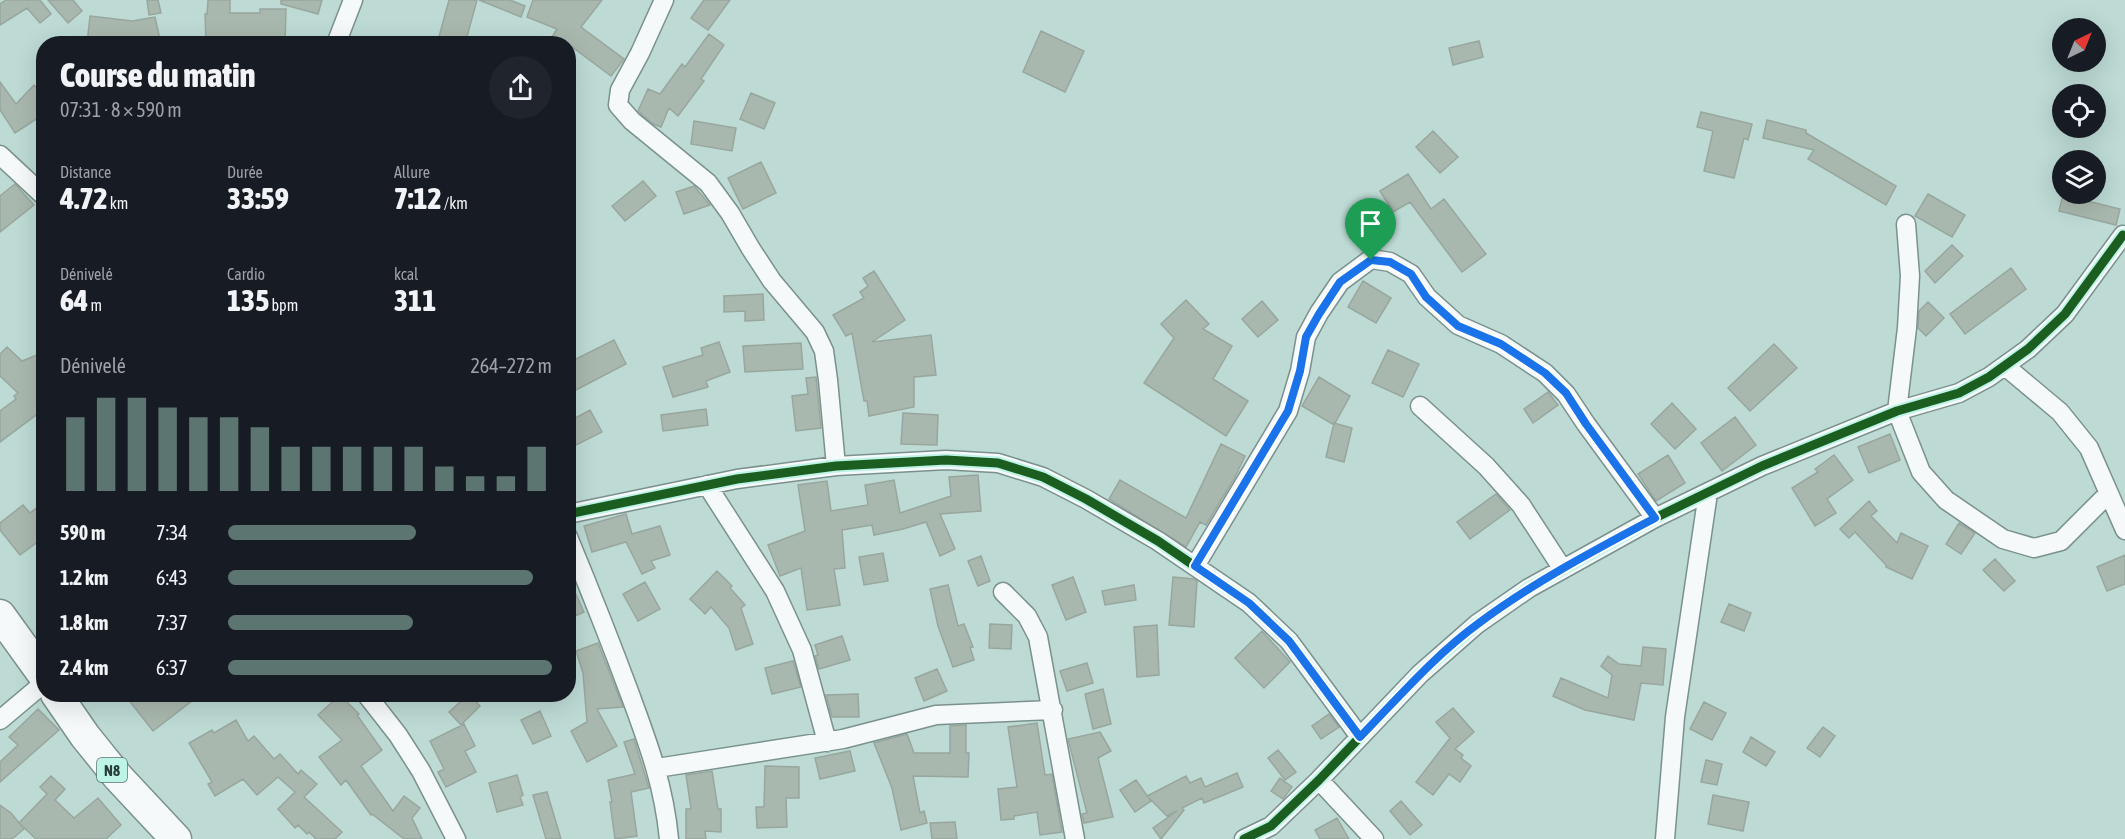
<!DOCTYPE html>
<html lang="fr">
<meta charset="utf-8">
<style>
:root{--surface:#171b24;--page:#20242c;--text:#f1f3f6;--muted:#9ea1a6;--accent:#5d7570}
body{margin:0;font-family:"Asap Condensed",sans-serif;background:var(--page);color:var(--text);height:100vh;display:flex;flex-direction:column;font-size:22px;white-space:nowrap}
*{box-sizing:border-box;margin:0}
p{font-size:20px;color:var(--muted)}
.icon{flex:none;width:33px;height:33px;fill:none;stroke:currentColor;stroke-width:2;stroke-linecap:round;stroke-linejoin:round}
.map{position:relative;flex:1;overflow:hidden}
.side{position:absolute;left:36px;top:36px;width:540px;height:666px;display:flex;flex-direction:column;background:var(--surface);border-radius:24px;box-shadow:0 6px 24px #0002}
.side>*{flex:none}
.needle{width:39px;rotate:43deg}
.tools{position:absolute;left:2052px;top:18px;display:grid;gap:12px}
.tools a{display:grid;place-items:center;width:54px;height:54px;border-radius:50%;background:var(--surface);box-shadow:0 6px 24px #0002;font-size:30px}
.pin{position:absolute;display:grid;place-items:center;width:51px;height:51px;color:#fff;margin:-62px -26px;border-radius:50% 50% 50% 0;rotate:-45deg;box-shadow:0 0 6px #0007}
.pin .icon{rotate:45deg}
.round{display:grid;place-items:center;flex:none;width:63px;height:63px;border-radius:32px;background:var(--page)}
.summary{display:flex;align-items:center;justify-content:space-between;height:102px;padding:0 24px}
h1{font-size:33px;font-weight:800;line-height:45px}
.stats{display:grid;grid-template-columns:repeat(3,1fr);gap:9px;height:102px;padding:6px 24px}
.stats div{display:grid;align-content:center}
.stats b{font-size:30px;font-weight:800}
.stats small{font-size:16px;font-weight:400}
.stats p{font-size:16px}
.chart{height:168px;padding:12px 24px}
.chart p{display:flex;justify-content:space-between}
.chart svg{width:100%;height:108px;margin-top:6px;stroke:var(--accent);stroke-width:6}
ul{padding:0 24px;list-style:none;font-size:20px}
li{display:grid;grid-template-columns:96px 72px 1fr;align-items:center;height:45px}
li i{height:15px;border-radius:8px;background:var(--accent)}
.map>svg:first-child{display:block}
.building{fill:#a9b8ae;stroke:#98a79e;stroke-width:1.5}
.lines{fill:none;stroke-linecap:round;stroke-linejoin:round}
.minor-casing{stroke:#7a918d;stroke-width:21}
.trunk-casing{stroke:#7a918d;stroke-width:33}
.minor{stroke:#f5f9f9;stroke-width:18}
.trunk{stroke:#f5f9f9;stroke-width:30}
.cycleway-casing{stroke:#bef3e8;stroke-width:13}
.cycleway{stroke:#1b5e20;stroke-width:9}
.route-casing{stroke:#fff;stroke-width:12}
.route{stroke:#1a73e8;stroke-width:8}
.labels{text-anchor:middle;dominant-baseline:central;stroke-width:4.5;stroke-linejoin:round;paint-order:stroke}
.shield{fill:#bef3e8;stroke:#56746e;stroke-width:1.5}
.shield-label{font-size:15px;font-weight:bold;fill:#293e3a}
</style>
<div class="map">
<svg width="2125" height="839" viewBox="0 0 2125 839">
<rect width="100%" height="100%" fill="#bddad4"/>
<path class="building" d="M6,0H40L51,14L40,23L27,8L0,25V4Z
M48,0H73L82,11L68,23Z
M147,0H158L161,13L149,15Z
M208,0H230V13H260V9H286L285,44H206L205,14H207Z
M281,0H322L318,14L281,4Z
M449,0H477L465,44H437Z
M479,0H510L525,6L521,17Z
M533,0H602L581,27L624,59L611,76L568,44H559L551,39L557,29L527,17Z
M704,0H730L708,30L691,18Z
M90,16L132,21L155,17L161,44H87Z
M1041,31L1084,51L1065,92L1023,72Z
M709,34L724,45L701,79L704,81L678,116L669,108L661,127L653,124L638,111L648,89L660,94L682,64L685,67Z
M1479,41L1483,57L1453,65L1449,48Z
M0,82L16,104L34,85L37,88L44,84V114L15,133L0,110Z
M751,93L775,103L764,129L740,119Z
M1701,112L1752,124L1748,140L1744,138L1734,178L1704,171L1713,131L1697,127Z
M1767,120L1806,130V133L1896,186L1886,205L1808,159L1814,150L1763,138Z
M694,121L736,128L732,151L691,144Z
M1433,131L1458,157L1440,173L1416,147Z
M761,162L776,193L743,209L728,178Z
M1408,174L1431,209L1444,199L1486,254L1462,272L1410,202L1393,212L1380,191Z
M643,181L656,196L625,221L612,206Z
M15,184L34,205L0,232V196Z
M694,186L710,205L684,214L676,192Z
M1928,194L1965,215L1952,237L1915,216Z
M2063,195L2120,209L2116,225L2059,211Z
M1952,245L1963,256L1935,283L1925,271Z
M2011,268L2026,289L1965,334L1950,314Z
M874,271L905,320L872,342L931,335L936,375L914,377V407L869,416L867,401H864L852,333L846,336L833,315L864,298L860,292L868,286L863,278Z
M1363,281L1391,298L1376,323L1348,307Z
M763,294L764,320L745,321V311L724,312V296Z
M1186,300L1209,324L1203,329L1232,346L1213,379L1248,401L1226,436L1144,383L1174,338L1161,324Z
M1262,301L1278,320L1258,337L1242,319Z
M1928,302L1944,318L1926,336L1918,328L1919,311Z
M614,340L626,364L576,390L568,376V363Z
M719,342L730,372L706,381L708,387L673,397L663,367L703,355L701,348Z
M801,343L803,369L745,372L743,346Z
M1774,344L1797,368L1750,411L1728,388Z
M7,347L22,361L44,352V409L0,442V411L16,399L14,396L18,393L0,376V354Z
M1388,350L1419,364L1403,397L1372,383Z
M816,377L821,428L796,431L792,396L808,394L806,378Z
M1319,377L1350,396L1334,425L1302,406Z
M1548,392L1558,405L1533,423L1524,409Z
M1672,403L1696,429L1675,449L1651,424Z
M706,409L708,425L663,431L661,415Z
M590,410L602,432L574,446L568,435V422Z
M903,413L938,415L937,445L901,444Z
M1735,417L1756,445L1722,471L1701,443Z
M1334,423L1352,428L1344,462L1326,457Z
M1890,434L1900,460L1869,473L1858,447Z
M1221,444L1245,456L1235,477L1206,525L1200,522L1186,547L1109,499L1120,480L1186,518Z
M1668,455L1685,483L1656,501L1638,474Z
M1834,455L1853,480L1827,499L1836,513L1815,526L1792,488L1818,472L1815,469Z
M978,475L981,511L940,514L955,549L940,556L926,522L903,529L874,535L872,525L842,530L845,568L834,569L840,605L807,610L801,568L780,576L768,545L805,531L798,485L827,481L831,511L868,505L865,485L894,480L900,513L951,496L949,477Z
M1496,494L1510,510L1470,539L1457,522Z
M1869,501L1877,511L1871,516L1897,543L1901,533L1928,546L1912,579L1886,567V565L1855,532L1849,538L1840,529Z
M44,502V537L20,555L0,530V523L23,505L30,513Z
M626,514L632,534L660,526L670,555L651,561L655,568L642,574L626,542L592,552L584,526Z
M1959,523L1975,533L1961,554L1946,544Z
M883,553L888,581L864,585L859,557Z
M2125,555V584L2107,591L2097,567Z
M981,556L990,581L978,586L968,561Z
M1995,559L2015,581L2004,591L1983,570Z
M717,571L732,586L730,588L745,605L741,608L753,644L736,650L729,628L711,607L705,614L690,599Z
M568,577L584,612L568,619Z
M1073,577L1086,612L1066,620L1052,585Z
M1173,577L1194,579L1197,581L1194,627L1169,625Z
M645,582L660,609L638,621L623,594Z
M948,585L958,626L964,624L973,647H970L974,660L953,667L938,626L930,589Z
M1134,585L1136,600L1105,605L1102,591Z
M1729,604L1751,613L1744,631L1721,622Z
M990,624L1012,625L1011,649L989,648Z
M1157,625L1159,675L1137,677L1134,627Z
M1262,631L1290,662L1264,688L1235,658Z
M842,636L850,660L819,669L815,656L818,655L815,645Z
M598,643L623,707L597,709L617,746L587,762L571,731L587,722L583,673L576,651Z
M1643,647L1666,649L1663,685L1641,683L1634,720L1585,710L1553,696L1561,678L1608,698L1612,675L1601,666L1608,656L1619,664L1641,666Z
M793,661L801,687L772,694L765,668Z
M1087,663L1093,683L1067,691L1060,671Z
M937,669L947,691L924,701L915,678Z
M1103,689L1111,724L1093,729L1085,694Z
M124,694H201L153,731Z
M469,694L480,706L461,725L449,712Z
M858,694L859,717H832L826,695Z
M340,695L359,714L357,715L382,750L361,766L393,811L404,796L420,808L412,818L422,839H404L372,814L371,815L346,780L341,785L319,757L342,740L318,715Z
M1704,702L1726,713L1712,740L1690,729Z
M1453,708L1474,732L1455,749L1463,755L1461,758L1471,766L1460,782L1449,774L1433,795L1416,782L1450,738L1436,722Z
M38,709L59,730L0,782V762L18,745L9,737Z
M540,711L551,736L533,744L521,720Z
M1329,714L1339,727L1321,739L1312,726Z
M236,720L248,741L254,736L274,759L280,754L298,774L301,770L317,784L304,797L342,832L335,839H316L309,832L307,834L298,825L295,828L278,809L295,792L278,777L257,795L243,779L215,796L208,784L212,782L189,743L212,730L214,733Z
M1037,723L1045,775L1052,774L1062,832L1040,835L1037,812L1014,816V819L1001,820L998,789L1017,787L1008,727Z
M464,724L475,746L465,751L476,772L446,787L438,772L444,769L430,741Z
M966,725V753H969L968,777L913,776L920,813L924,811L927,823L901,830L892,788L874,743L907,734L914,753H950V726Z
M1823,727L1835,736L1820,757L1807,748Z
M1100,732L1111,751L1098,758L1113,817L1084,823L1082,814L1087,813L1068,739Z
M1751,737L1775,752L1766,766L1743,752Z
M634,739L649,788L631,792L637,836L615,839L610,802H612L608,780L635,774L624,742Z
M1278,750L1296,772L1285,780L1268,758Z
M850,751L855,771L820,779L815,758Z
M1706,760L1722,764L1717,785L1701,782Z
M765,766L799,767V798H786L787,827L757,828L756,807H764Z
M712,771L718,809H721V832L705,831L706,839H686V809H691L686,775Z
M1237,773L1243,787L1204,803L1202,798L1182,808L1184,810L1161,839L1153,828L1177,811L1167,816L1147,796L1186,776L1190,783L1201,778L1205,787Z
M517,775L523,795L520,797L523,805L497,812L489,783Z
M51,776L65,789L55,800L74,818L98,798L121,825L106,839H36L19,823L47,794L40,787Z
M1280,778L1292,787L1283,799L1271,791Z
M1136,780L1151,801L1135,812L1120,790Z
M547,792L561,839H546L533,795Z
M1713,795L1749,802L1743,831L1708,824Z
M1401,801L1422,825L1410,835L1390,811Z
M0,805L11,813L24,829L12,839H0Z
M1337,818L1349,839H1320L1315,830Z
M955,822L957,839H932L930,823Z"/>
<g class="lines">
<g class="minor-casing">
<path id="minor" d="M664,0L640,53L620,90L618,105L632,121L708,183L730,213L751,249L772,281L815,332L824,351L828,380L836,466
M336,44L353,0
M0,155L44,196
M1906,224L1910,276L1907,328L1897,411L1921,472L1946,500L2003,539L2034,548L2061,541L2108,494
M2005,366L2060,412L2089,448L2125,530
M1420,406L1486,466L1521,505L1562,568
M707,485L775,591L802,650L827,742
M568,514L737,479L836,466L946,460L998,463L1043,477L1086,499L1158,541L1249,603L1289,641L1360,737
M568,537C590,590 611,643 631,697C649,746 664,786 669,839
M1195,566L1288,411L1300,371L1306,337L1319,313L1340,282L1371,259L1390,262L1411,274L1427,297L1458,325L1501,344L1545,373L1566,394L1586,424L1655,518
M1003,592L1027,616L1038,637L1075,839
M366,694L398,735L421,771L456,839
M0,720L44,683
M657,768L843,739L936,715L1053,710
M1319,780L1374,839
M1244,839L1271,826L1319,780L1420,674L1477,624L1529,588L1655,518L1762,466L1897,411L1959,393L1989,377L2028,349L2065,314L2123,235
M1665,839L1675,717L1708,493"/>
</g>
<g class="trunk-casing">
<path id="trunk" d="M0,615L44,676
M56,694L85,736L118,777L176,839"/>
</g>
<use href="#minor" class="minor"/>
<use href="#trunk" class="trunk"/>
<g class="cycleway-casing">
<path id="cycleway" d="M568,514L737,479L836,466L946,460L998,463L1043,477L1086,499L1158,541L1249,603L1289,641L1360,737
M1244,839L1271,826L1319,780L1420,674L1477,624L1529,588L1655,518L1762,466L1897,411L1959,393L1989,377L2028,349L2065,314L2123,235"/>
</g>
<use href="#cycleway" class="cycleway"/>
</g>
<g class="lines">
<g class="route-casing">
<path id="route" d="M1371,260L1390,262L1411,274L1426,297L1458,326L1501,344L1545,373L1566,393L1586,424L1655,518C1595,550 1534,582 1479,623C1435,655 1398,698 1360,737L1289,641L1249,603L1195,566L1288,411L1300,371L1306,337L1319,314L1340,282Z"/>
</g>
<use href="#route" class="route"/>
</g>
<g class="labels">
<rect class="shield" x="97" y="758" width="30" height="24" rx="4.5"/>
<g class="shield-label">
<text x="112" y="770">N8</text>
</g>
</g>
</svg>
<div class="tools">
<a><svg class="needle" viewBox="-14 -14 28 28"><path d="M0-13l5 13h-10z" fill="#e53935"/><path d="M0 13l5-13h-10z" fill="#9ea1a6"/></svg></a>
<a><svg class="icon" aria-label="locate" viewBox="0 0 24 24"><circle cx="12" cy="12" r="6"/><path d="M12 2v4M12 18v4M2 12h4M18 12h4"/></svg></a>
<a><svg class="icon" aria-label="layers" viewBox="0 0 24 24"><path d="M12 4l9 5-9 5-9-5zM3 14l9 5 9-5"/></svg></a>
</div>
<div class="pin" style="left:1371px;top:260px;background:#1e9e55"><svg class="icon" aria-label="arrive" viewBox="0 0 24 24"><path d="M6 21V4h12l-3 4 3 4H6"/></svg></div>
<section class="side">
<div class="summary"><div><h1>Course du matin</h1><p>07:31 · 8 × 590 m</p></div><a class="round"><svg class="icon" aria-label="share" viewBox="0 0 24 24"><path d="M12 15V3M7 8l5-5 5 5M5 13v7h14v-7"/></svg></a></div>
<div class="stats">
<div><p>Distance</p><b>4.72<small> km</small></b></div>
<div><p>Durée</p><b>33:59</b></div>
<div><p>Allure</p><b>7:12<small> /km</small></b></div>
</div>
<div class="stats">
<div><p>Dénivelé</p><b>64<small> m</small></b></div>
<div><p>Cardio</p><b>135<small> bpm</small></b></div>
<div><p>kcal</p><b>311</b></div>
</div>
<div class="chart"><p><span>Dénivelé</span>264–272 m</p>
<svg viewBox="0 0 160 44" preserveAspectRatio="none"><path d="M5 44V14M15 44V6M25 44V6M35 44V10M45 44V14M55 44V14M65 44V18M75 44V26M85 44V26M95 44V26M105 44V26M115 44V26M125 44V34M135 44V38M145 44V38M155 44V26"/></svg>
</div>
<ul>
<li><b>590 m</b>7:34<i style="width:58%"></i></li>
<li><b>1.2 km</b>6:43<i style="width:94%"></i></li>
<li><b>1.8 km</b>7:37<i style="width:57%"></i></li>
<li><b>2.4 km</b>6:37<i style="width:100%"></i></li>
</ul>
</section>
</div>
